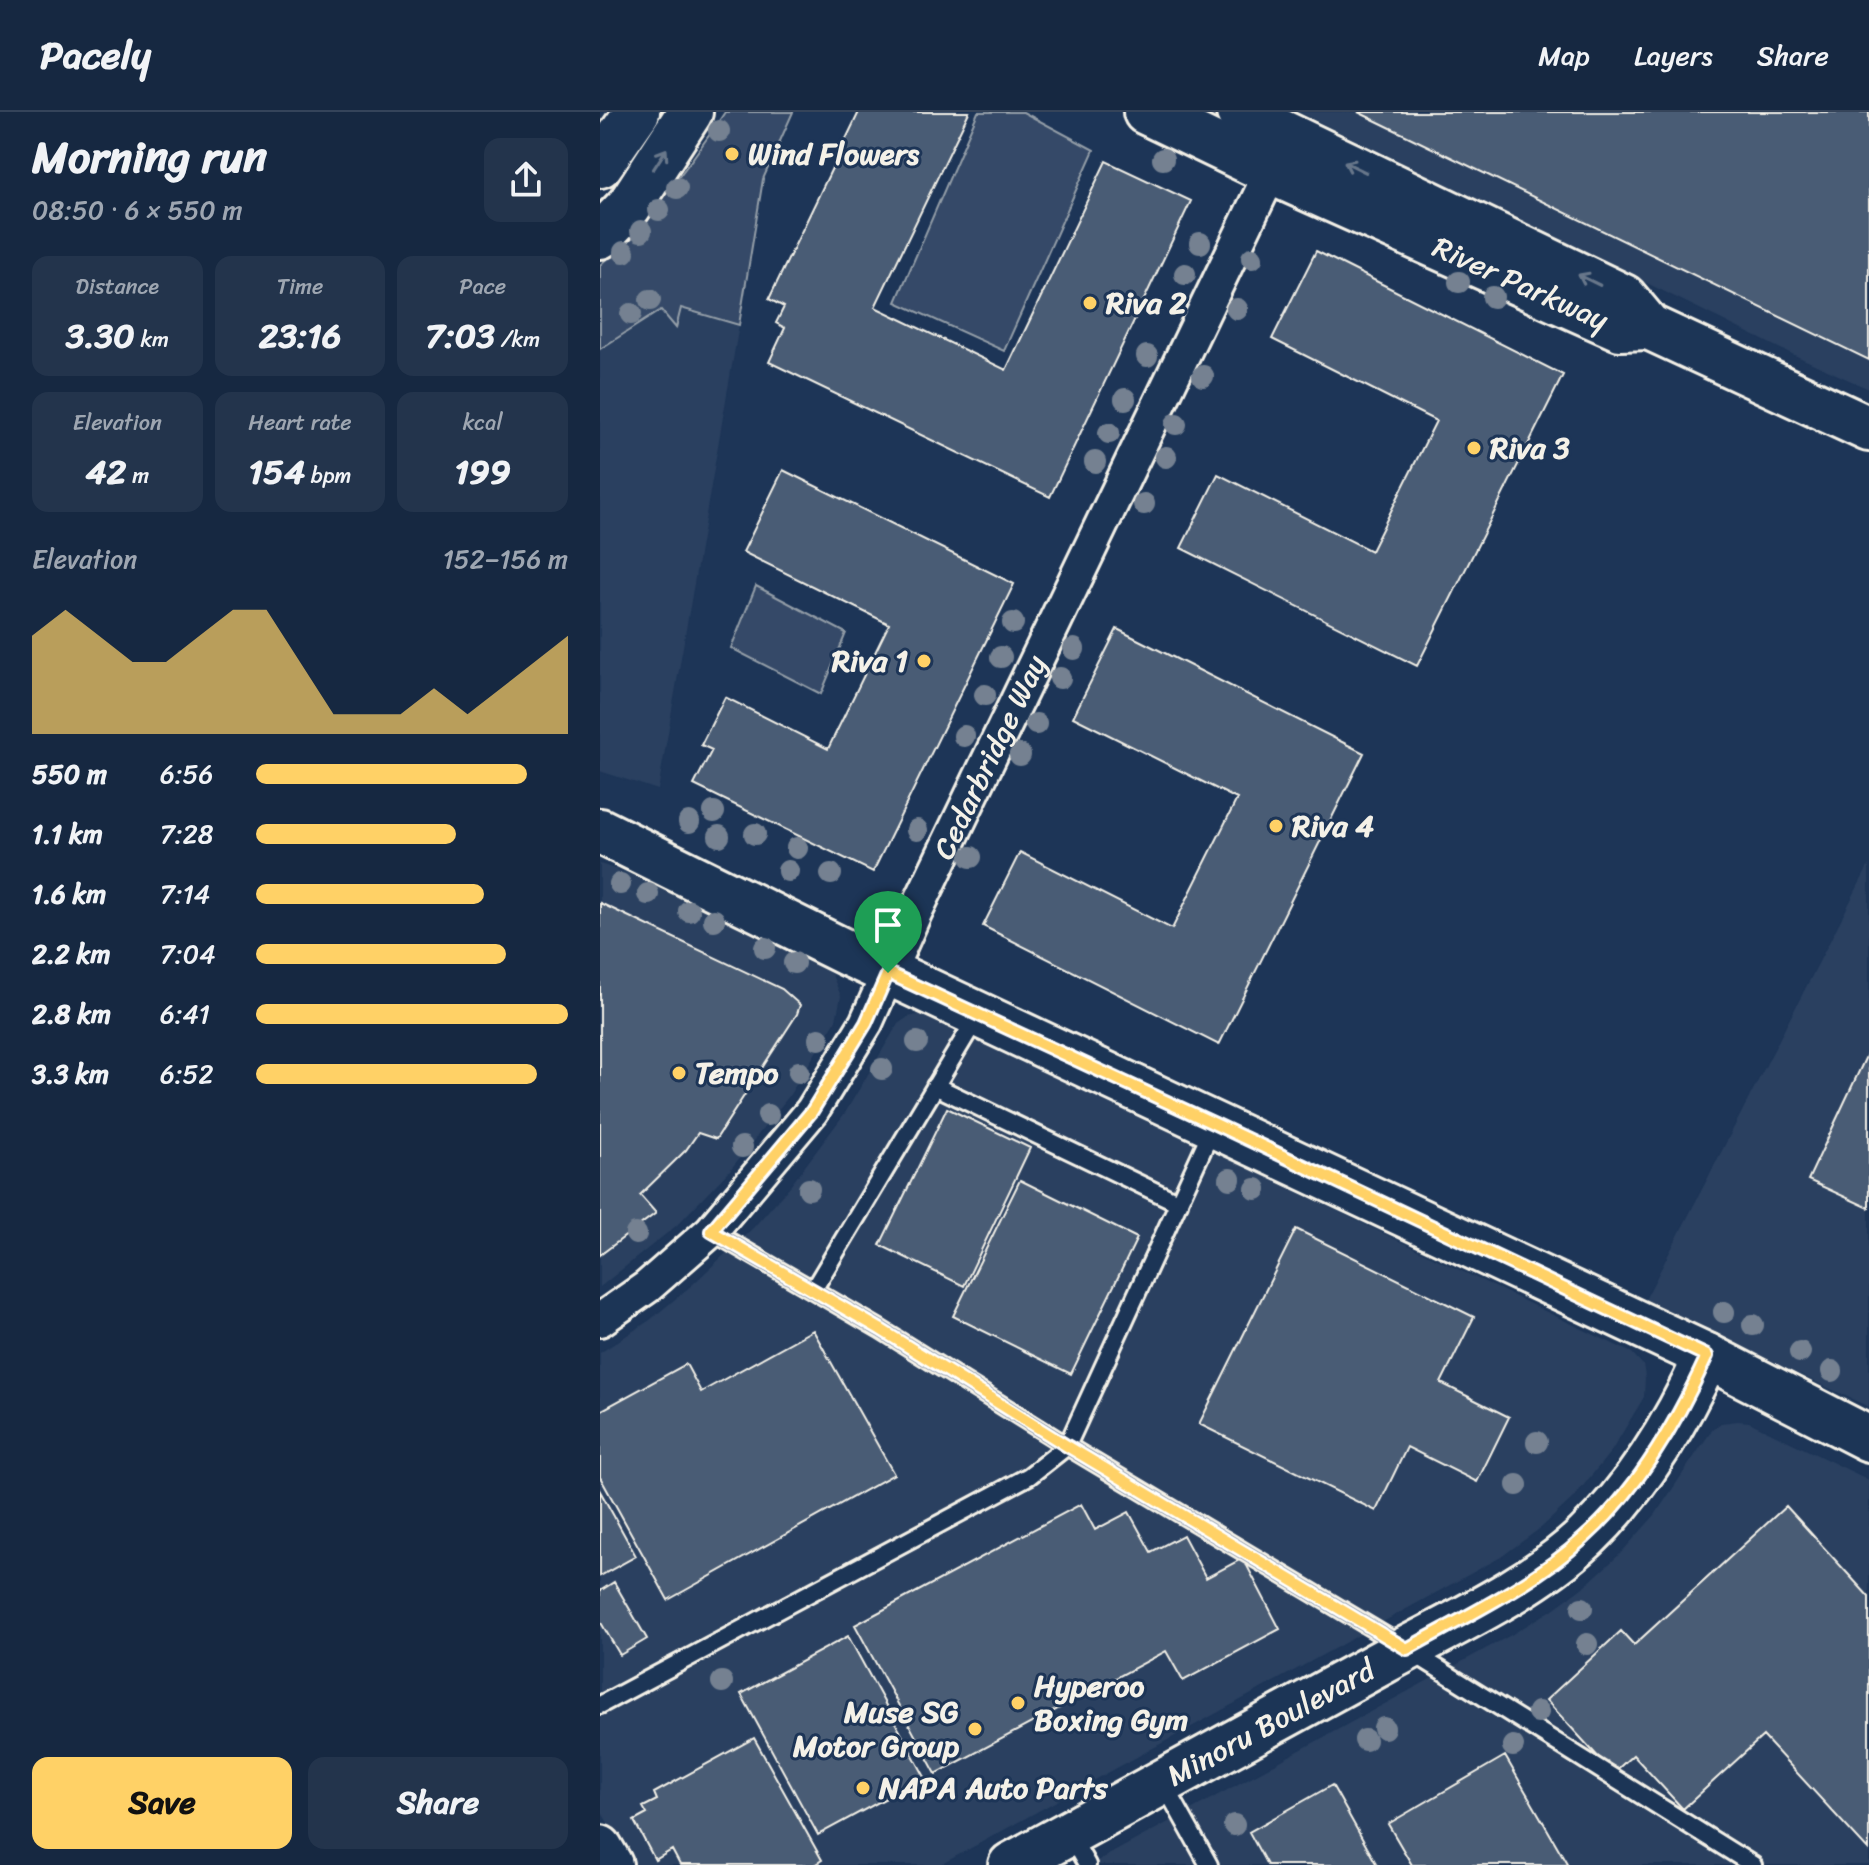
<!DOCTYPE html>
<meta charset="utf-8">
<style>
:root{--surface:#162841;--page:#23344c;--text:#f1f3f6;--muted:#9ea6b1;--line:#35445a;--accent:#ffd166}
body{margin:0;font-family:Sriracha,sans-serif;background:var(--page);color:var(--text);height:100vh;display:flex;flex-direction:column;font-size:30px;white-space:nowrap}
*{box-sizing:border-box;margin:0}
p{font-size:26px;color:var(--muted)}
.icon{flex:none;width:44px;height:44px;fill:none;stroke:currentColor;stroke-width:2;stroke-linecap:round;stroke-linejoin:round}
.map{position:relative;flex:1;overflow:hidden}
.panel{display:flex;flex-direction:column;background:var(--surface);width:600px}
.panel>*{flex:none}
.pin{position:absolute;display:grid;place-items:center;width:68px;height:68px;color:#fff;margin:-82px -34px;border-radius:50% 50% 50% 0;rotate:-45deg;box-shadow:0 0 8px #0007}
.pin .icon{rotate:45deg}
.round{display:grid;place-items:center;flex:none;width:84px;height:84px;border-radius:16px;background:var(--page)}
.headline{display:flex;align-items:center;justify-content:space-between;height:136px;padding:0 32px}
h1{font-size:44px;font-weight:700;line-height:60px}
.metrics{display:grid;grid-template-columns:repeat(3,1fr);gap:12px;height:136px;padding:8px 32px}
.metrics div{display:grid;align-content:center;border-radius:16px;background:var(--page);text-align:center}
.metrics b{font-size:34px;font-weight:700}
.metrics small{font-size:22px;font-weight:400}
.metrics p{font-size:22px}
.chart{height:224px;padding:16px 32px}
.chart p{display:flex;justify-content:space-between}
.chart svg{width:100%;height:144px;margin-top:8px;fill:var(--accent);opacity:.7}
.button{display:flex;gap:16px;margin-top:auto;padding:16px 32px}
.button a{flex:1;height:92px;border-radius:16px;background:var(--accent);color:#111;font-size:32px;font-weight:700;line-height:92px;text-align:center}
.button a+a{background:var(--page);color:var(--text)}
ul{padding:0 32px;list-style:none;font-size:26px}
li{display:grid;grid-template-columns:128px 96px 1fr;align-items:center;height:60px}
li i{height:20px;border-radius:10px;background:var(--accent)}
header{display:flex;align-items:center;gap:48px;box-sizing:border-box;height:112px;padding:0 40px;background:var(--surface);border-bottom:2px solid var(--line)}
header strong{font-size:38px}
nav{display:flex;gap:44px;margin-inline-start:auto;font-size:28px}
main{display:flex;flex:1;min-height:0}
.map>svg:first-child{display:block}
.built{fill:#2a4060}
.green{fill:#354a67;stroke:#949ea8;stroke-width:2}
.building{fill:#485b74;stroke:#f4f1e8;stroke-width:2}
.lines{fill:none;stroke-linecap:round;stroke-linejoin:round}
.lane-casing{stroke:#f4f1e8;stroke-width:22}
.street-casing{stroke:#f4f1e8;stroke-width:38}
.secondary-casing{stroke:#f4f1e8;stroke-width:50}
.lane{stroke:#1d3557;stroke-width:16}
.street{stroke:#1d3557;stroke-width:32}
.secondary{stroke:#1d3557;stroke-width:44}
.tree{fill:#748191}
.oneway{stroke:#68778a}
.route-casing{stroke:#fff;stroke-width:16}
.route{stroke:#ffd166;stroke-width:10}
.poi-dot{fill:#ffd166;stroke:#1d3557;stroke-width:3}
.labels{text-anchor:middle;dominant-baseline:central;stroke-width:6;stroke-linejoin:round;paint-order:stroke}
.poi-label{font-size:30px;font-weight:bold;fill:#f4f1e8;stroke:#1d3557;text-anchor:start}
.street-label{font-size:30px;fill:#f4f1e8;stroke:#1d3557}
</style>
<header>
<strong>Pacely</strong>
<nav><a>Map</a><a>Layers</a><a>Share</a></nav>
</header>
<main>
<section class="panel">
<div class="headline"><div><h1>Morning run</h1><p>08:50 · 6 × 550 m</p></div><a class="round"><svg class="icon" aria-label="share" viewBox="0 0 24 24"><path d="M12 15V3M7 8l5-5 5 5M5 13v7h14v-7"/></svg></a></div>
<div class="metrics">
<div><p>Distance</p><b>3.30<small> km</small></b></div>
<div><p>Time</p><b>23:16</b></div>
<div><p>Pace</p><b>7:03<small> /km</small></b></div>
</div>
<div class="metrics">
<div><p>Elevation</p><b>42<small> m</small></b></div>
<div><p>Heart rate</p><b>154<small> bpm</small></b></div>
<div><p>kcal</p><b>199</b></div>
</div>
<div class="chart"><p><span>Elevation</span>152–156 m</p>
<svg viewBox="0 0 160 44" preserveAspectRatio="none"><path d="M0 44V14L10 6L20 14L30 22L40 22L50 14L60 6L70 6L80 22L90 38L100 38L110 38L120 30L130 38L140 30L150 22L160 14V44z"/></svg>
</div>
<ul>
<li><b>550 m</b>6:56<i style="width:87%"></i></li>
<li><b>1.1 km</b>7:28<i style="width:64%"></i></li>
<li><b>1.6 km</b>7:14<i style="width:73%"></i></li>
<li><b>2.2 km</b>7:04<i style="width:80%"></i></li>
<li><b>2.8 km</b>6:41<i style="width:100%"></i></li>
<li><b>3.3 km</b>6:52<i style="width:90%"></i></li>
</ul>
<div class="button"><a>Save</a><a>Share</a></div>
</section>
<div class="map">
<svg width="1269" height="1753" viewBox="0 0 1269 1753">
<rect width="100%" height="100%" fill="#1d3557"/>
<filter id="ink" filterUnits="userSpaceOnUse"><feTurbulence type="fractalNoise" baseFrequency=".0125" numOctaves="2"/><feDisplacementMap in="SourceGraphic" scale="16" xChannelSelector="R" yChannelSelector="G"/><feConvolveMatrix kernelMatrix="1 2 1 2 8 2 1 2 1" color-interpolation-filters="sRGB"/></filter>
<g filter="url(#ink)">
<path class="built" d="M699,0H1269V277L1179,236Z
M63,192L139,213L58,678L0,659V231Z
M0,752L29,762L221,854L232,863L241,884L236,908L189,984L130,1058L77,1113L0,1175Z
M1269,753V1295L1044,1190Z
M323,902L332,904L1032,1241L1043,1253L1045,1264L1044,1285L1012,1338L974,1385L942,1415L901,1445L340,1753H32L0,1697V1241L50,1208L92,1173L153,1116L191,1073L245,1001L298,912L308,905Z
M1138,1309L1149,1310L1269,1368V1753H490L911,1523L952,1498L986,1473L1020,1442L1055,1403L1112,1318L1121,1311Z"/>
<path class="green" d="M125,0H193L163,67L139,213L81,196L76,216L61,198L0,237V153C48,109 89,54 125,0Z
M378,0H423L494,38L404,239L296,190Z
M156,474L246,521L221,582L131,536Z"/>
<path class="building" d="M259,0H369L275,195L406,258L506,49L591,89L450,385L169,250L185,216L176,211L184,195L169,187Z
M758,0H1269V248Z
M716,139L963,263L817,554L581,436L618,362L771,439L836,309L672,227Z
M183,358L414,472L273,760L94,673L112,638L101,633L125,585L228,637L289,512L143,440Z
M517,517L764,641L619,933L383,814L420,740L572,817L637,687L473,605Z
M0,791L182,877L200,893L197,902L116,1027L98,1021L86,1038L40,1083L56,1101L0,1143Z
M1269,938V1096L1208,1068Z
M347,996L430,1036L364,1174L280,1133Z
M420,1068L537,1126L471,1262L353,1204Z
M696,1117L874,1205L841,1271L909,1305L877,1370L807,1335L776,1399L599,1312Z
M213,1218L294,1362L68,1488L0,1365V1299L86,1252L101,1280Z
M0,1379L36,1444L0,1464Z
M481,1392L495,1418L529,1400L551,1440L583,1423L606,1466L643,1446L680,1517L583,1569L566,1539L336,1662L255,1513Z
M1186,1394L1269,1485V1739L1163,1624L1083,1697L1033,1643L1013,1661L946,1588L1021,1519L1034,1533Z
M14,1470L47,1527L20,1543L0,1509V1479Z
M248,1524L325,1665L218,1723L141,1582Z
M154,1626L222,1748L214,1753H80L72,1738L55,1748L34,1709L47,1702L43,1695L57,1688L54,1681Z
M905,1644L968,1753H812L788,1712Z
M732,1673L777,1753H667L649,1720Z"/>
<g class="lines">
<g class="lane-casing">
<path id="lane" d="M335,974L579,1091
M111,1119L280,1217L467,1334L807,1537L1153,1753
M213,1178L377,905
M0,1593L429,1364L467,1334L614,1013
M564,1672L609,1753
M470,1723L487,1753"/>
</g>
<g class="street-casing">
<g id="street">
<path id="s1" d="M0,1208L47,1175L111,1119L212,999L266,911L315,801L671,60"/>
</g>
</g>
<g class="secondary-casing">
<g id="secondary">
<path id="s2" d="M546,0L671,60L1020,216L1049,215"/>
<path d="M639,0L1024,185L1049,215L1269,317"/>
<path d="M0,53L37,0"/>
<path d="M0,124L29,94L90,0"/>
<path d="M0,719L247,841L1107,1244L1269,1327"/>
<path d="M0,1736L10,1753"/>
<path id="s3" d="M411,1753C535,1684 660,1617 784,1549C852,1512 929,1478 986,1425C1038,1375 1077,1310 1107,1244"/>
</g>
</g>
<use href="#lane" class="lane"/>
<use href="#street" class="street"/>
<use href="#secondary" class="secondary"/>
</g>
<g class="tree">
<circle cx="119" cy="19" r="11"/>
<circle cx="563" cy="47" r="11"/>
<circle cx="77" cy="76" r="11"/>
<circle cx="59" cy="98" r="11"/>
<circle cx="41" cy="119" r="11"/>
<circle cx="600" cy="131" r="11"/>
<circle cx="24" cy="140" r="11"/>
<circle cx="652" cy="146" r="11"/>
<circle cx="585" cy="162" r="11"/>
<circle cx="859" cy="170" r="11"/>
<circle cx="893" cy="185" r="11"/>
<circle cx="50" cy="188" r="11"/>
<circle cx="637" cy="197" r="11"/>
<circle cx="31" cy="202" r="11"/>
<circle cx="547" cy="244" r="11"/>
<circle cx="603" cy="264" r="11"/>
<circle cx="525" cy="287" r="11"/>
<circle cx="576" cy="312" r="11"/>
<circle cx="509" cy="321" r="11"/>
<circle cx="566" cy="345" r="11"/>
<circle cx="495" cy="350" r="11"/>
<circle cx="544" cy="392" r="11"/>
<circle cx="413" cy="511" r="11"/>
<circle cx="474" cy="537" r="11"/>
<circle cx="401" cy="545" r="11"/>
<circle cx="460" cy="566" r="11"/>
<circle cx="385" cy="583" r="11"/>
<circle cx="436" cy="612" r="11"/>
<circle cx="364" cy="624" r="11"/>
<circle cx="420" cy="643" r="11"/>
<circle cx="114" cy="700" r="11"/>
<circle cx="89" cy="710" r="11"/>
<circle cx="317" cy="718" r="11"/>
<circle cx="155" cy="722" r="11"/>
<circle cx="119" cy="724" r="11"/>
<circle cx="197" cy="736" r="11"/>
<circle cx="371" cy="745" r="11"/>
<circle cx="188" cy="759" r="11"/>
<circle cx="231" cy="762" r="11"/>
<circle cx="20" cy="772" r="11"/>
<circle cx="48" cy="782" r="11"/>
<circle cx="89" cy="799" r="11"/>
<circle cx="114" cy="808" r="11"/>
<circle cx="165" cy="836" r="11"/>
<circle cx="194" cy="851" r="11"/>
<circle cx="219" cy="927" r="11"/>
<circle cx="317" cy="930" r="11"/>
<circle cx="282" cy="957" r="11"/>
<circle cx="199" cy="960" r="11"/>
<circle cx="168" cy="1003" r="11"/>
<circle cx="142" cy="1035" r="11"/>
<circle cx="630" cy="1067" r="11"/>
<circle cx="209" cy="1077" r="11"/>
<circle cx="656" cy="1077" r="11"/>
<circle cx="36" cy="1122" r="11"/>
<circle cx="1124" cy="1200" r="11"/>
<circle cx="1153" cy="1213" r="11"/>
<circle cx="1200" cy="1240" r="11"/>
<circle cx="1232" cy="1259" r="11"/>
<circle cx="937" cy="1330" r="11"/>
<circle cx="917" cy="1373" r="11"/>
<circle cx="982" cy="1496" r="11"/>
<circle cx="987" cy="1532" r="11"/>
<circle cx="122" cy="1570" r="11"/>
<circle cx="938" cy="1600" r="11"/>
<circle cx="784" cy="1616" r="11"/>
<circle cx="765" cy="1628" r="11"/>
<circle cx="913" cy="1634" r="11"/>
<circle cx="634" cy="1713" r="11"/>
</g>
<defs><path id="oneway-shaft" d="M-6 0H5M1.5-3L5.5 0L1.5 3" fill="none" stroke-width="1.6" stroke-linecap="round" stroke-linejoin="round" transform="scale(2)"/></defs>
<g class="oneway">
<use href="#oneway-shaft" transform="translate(60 47) rotate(-57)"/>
<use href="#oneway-shaft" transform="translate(755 55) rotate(-154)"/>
<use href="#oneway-shaft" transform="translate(989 168) rotate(-154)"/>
</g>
</g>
<g class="lines" filter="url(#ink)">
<g class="route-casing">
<path id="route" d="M288,861L615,1012L1107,1244C1077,1310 1038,1378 984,1426C932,1473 868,1503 807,1537L467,1334L280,1217L111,1119L212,999L266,911Z"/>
</g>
<use href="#route" class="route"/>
</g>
<g class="poi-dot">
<circle cx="132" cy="42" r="8"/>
<circle cx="490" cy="191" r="8"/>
<circle cx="874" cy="336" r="8"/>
<circle cx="324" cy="549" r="8"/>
<circle cx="676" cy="714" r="8"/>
<circle cx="79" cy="961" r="8"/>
<circle cx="418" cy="1591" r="8"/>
<circle cx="375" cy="1617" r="8"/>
<circle cx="263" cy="1676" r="8"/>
</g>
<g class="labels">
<g class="poi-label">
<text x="148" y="42">Wind Flowers</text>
<text x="506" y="191">Riva 2</text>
<text x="890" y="336">Riva 3</text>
<text x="308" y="549" text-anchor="end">Riva 1</text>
<text x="692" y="714">Riva 4</text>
<text x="95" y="961">Tempo</text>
<text x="434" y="1574">Hyperoo<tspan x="434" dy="34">Boxing Gym</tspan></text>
<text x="359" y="1600" text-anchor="end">Muse SG<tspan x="359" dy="34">Motor Group</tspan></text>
<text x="279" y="1676">NAPA Auto Parts</text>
</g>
<g class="street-label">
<text stroke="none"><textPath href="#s2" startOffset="412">River Parkway</textPath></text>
<text stroke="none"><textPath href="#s1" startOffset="696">Cedarbridge Way</textPath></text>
<text stroke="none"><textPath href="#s3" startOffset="296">Minoru Boulevard</textPath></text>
</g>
</g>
</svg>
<div class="pin" style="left:288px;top:861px;background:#1e9e55"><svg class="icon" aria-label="arrive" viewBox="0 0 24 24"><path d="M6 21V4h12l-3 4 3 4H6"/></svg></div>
</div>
</main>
